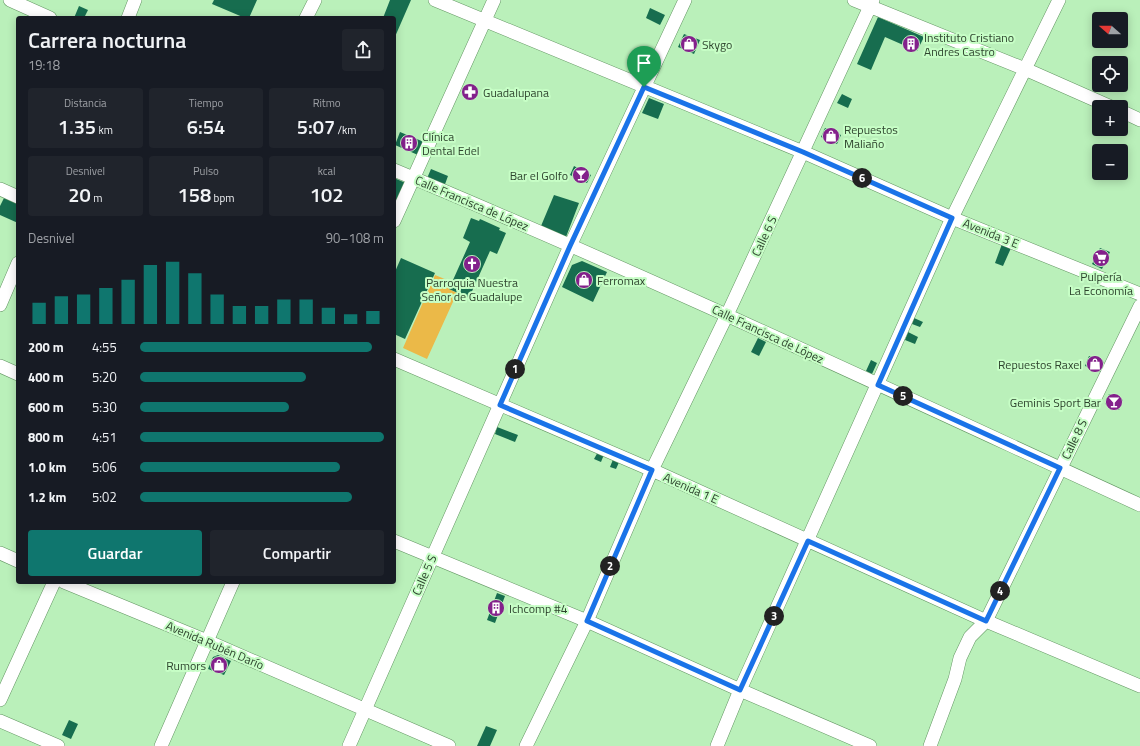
<!DOCTYPE html>
<html lang="es">
<meta charset="utf-8">
<style>
:root{--surface:#171b24;--page:#20242c;--text:#f1f3f6;--muted:#9ea1a6;--accent:#0f766e}
body{margin:0;font-family:"Titillium Web",sans-serif;background:var(--page);color:var(--text);height:100vh;display:flex;flex-direction:column;font-size:15px;white-space:nowrap}
*{box-sizing:border-box;margin:0}
p{font-size:13px;color:var(--muted)}
.icon{flex:none;width:22px;height:22px;fill:none;stroke:currentColor;stroke-width:2;stroke-linecap:round;stroke-linejoin:round}
.map{position:relative;flex:1;overflow:hidden}
.drawer{position:absolute;left:16px;top:16px;width:380px;height:568px;display:flex;flex-direction:column;background:var(--surface);border-radius:4px;box-shadow:0 2px 10px #0003}
.drawer>*{flex:none}
.needle{width:26px;rotate:291deg}
.controls{position:absolute;left:1092px;top:12px;display:grid;gap:8px}
.controls a{display:grid;place-items:center;width:36px;height:36px;border-radius:4px;background:var(--surface);box-shadow:0 2px 10px #0003;font-size:20px}
.pin{position:absolute;display:grid;place-items:center;width:34px;height:34px;color:#fff;margin:-41px -17px;border-radius:50% 50% 50% 0;rotate:-45deg;box-shadow:0 0 4px #0007}
.pin .icon{rotate:45deg}
.km{position:absolute;width:20px;height:20px;margin:-10px;border-radius:50%;background:#222;color:#fff;font-size:11px;line-height:20px;text-align:center}
.round{display:grid;place-items:center;flex:none;width:42px;height:42px;border-radius:4px;background:var(--page)}
.head{display:flex;align-items:center;justify-content:space-between;height:68px;padding:0 12px}
h1{font-size:22px;font-weight:600;line-height:30px}
.stats{display:grid;grid-template-columns:repeat(3,1fr);gap:6px;height:68px;padding:4px 12px}
.stats div{display:grid;align-content:center;border-radius:4px;background:var(--page);text-align:center}
.stats b{font-size:20px;font-weight:600}
.stats small{font-size:11px;font-weight:400}
.stats p{font-size:11px}
.chart{height:112px;padding:8px 12px}
.chart p{display:flex;justify-content:space-between}
.chart svg{width:100%;height:72px;margin-top:4px;stroke:var(--accent);stroke-width:6}
.primary-button{display:flex;gap:8px;margin-top:auto;padding:8px 12px}
.primary-button a{flex:1;height:46px;border-radius:4px;background:var(--accent);color:#fff;font-size:16px;font-weight:600;line-height:46px;text-align:center}
.primary-button a+a{background:var(--page);color:var(--text)}
ul{padding:0 12px;list-style:none;font-size:13px}
li{display:grid;grid-template-columns:64px 48px 1fr;align-items:center;height:30px}
li i{height:10px;border-radius:5px;background:var(--accent)}
.map>svg:first-child{display:block}
.green{fill:#ebb948}
.building{fill:#176d4f}
.lines{fill:none;stroke-linecap:round;stroke-linejoin:round}
.minor-casing{stroke:#639663;stroke-width:14}
.minor{stroke:#fff;stroke-width:13}
.route-casing{stroke:#fff;stroke-width:8}
.route{stroke:#1a73e8;stroke-width:5}
.labels{text-anchor:middle;dominant-baseline:central;stroke-width:4;stroke-linejoin:round;paint-order:stroke}
.poi-label{font-size:12px;fill:#2e442e;stroke:#c7fec6;text-anchor:start}
.street-label{font-size:12px;fill:#2e442e;stroke:#c7fec6}
</style>
<div class="map">
<svg width="1140" height="746" viewBox="0 0 1140 746">
<rect width="100%" height="100%" fill="#baf0ba"/>
<path class="green" d="M435,275L452,282L449,289L457,293L427,359L403,348Z"/>
<path class="building" d="M214,0H257L249,18H245L212,4Z
M390,0H411L394,39V18H383Z
M79,6L88,10L84,18H74Z
M650,8L665,15L660,25L646,18Z
M878,17L924,37L917,51L885,37L871,70L857,64Z
M684,34L700,40L694,54L678,47Z
M842,94L852,99L848,108L837,103Z
M649,98L664,104L658,119L642,113Z
M825,128L841,135L837,144L821,137Z
M400,132L424,142L418,155L395,145Z
M574,166L591,175L587,183L570,175Z
M431,169L448,176L444,187L429,180L428,176Z
M394,178L408,184L394,216Z
M554,195L579,203L566,237L541,226Z
M4,198L18,202V223L0,215V206Z
M471,218L479,221L480,219L500,228L499,230L506,233L497,254L490,251L469,298L449,289L470,242L463,238Z
M1002,244L1011,248L1003,266L995,263Z
M1100,248L1110,252L1102,269L1092,264Z
M401,258L435,273L405,339L394,334V274Z
M582,261L607,272L593,302L562,287L572,265Z
M914,318L923,322L920,327L912,324Z
M908,332L918,337L915,344L905,340Z
M758,338L766,342L759,356L751,352Z
M1089,356L1104,362L1101,372L1085,366Z
M871,360L877,363L872,374L866,371Z
M1109,394L1123,400L1119,410L1105,404Z
M497,427L518,435L515,442L495,434Z
M599,450L605,452L601,462L594,459Z
M614,457L620,460L616,469L610,467Z
M497,593L505,596L495,623L487,620Z
M218,655L231,661L224,675L208,669L213,657Z
M69,720L78,724L71,739L62,735Z
M486,726L497,730L490,746H477Z"/>
<g class="lines">
<g class="minor-casing">
<path id="minor" d="M10,0L50,18
M435,0L803,152L952,218L1140,294
M854,0L1025,69L1111,107
M128,18L135,0
M306,18L315,0
M1121,111L1140,120
M394,170C646,275 892,391 1140,505
M0,189L18,197
M394,221L494,0
M0,305L18,263
M394,359L652,470L986,621L1140,686
M0,366L18,374
M394,541L587,621L740,690L870,746
M0,553L18,561
M64,582L207,641L449,746
M0,700L54,582
M0,721L58,746
M161,746L233,582
M349,746L570,246L685,0
M526,746L587,621L652,470L727,315L873,0
M717,746L740,690L952,218L1059,0
M930,746L955,679L960,658L970,637L986,621L1140,306"/>
</g>
<use href="#minor" class="minor"/>
</g>
<g class="lines">
<g class="route-casing">
<path id="route" d="M644,87L803,152L952,218L878,385L1060,468L986,621L808,541L740,690L587,621L652,470L500,405L570,246Z"/>
</g>
<use href="#route" class="route"/>
</g>
<defs>
<g id="shop-disc" transform="scale(0.9)"><circle r="9.5" fill="#83218b" stroke="#c7fec6"/><path d="M-5-2.5h2.3a2.7 3.5 0 0 1 5.4 0H5L5.5 6h-11ZM-1.5-2.5h3a1.5 2.3 0 0 0-3 0Z" fill="#fff"/></g>
<g id="building-disc" transform="scale(0.9)"><circle r="9.5" fill="#83218b" stroke="#c7fec6"/><path d="M-4-6H4V6H1V3H-1V6H-4ZM-2.5-4.3h1.7v1.8h-1.7ZM.8-4.3h1.7v1.8H.8ZM-2.5-1h1.7V.8h-1.7ZM.8-1h1.7V.8H.8Z" fill="#fff"/></g>
<g id="pharmacy-disc" transform="scale(0.9)"><circle r="9.5" fill="#83218b" stroke="#c7fec6"/><path d="M-2-6h4v4h4v4h-4v4h-4v-4h-4v-4h4Z" fill="#fff"/></g>
<g id="bar-disc" transform="scale(0.9)"><circle r="9.5" fill="#83218b" stroke="#c7fec6"/><path d="M-6-5H6L.8 .8V4.5H3.5V6h-7V4.5H-.8V.8Z" fill="#fff"/></g>
<g id="supermarket-disc" transform="scale(0.9)"><circle r="9.5" fill="#83218b" stroke="#c7fec6"/><path d="M-6-5.5h2.5l.6 2H6L4.5 2H-2.5L-4.4-4H-6ZM-1.5 3.2a1.3 1.3 0 1 0 .1 0ZM3 3.2a1.3 1.3 0 1 0 .1 0Z" fill="#fff"/></g>
<g id="church-disc" transform="scale(0.9)"><circle r="9.5" fill="#83218b" stroke="#c7fec6"/><path d="M-1.2-6h2.4v3.5h3.3v2.4h-3.3V6h-2.4V-.1h-3.3v-2.4h3.3Z" fill="#fff"/></g>
</defs>
<g fill-rule="evenodd">
<use href="#shop-disc" x="689" y="44"/>
<use href="#building-disc" x="911" y="44"/>
<use href="#pharmacy-disc" x="470" y="92"/>
<use href="#shop-disc" x="831" y="136"/>
<use href="#building-disc" x="409" y="143"/>
<use href="#bar-disc" x="581" y="175"/>
<use href="#supermarket-disc" x="1101" y="258"/>
<use href="#church-disc" x="472" y="264"/>
<use href="#shop-disc" x="584" y="280"/>
<use href="#shop-disc" x="1095" y="364"/>
<use href="#bar-disc" x="1114" y="402"/>
<use href="#building-disc" x="496" y="608"/>
<use href="#shop-disc" x="219" y="665"/>
</g>
<g class="labels">
<g class="poi-label">
<text x="924" y="37">Instituto Cristiano<tspan x="924" dy="14">Andres Castro</tspan></text>
<text x="702" y="44">Skygo</text>
<text x="483" y="92">Guadalupana</text>
<text x="844" y="129">Repuestos<tspan x="844" dy="14">Maliaño</tspan></text>
<text x="422" y="136">Clínica<tspan x="422" dy="14">Dental Edel</tspan></text>
<text x="568" y="175" text-anchor="end">Bar el Golfo</text>
<text x="1101" y="276" text-anchor="middle">Pulpería<tspan x="1101" dy="14">La Economía</tspan></text>
<text x="597" y="280">Ferromax</text>
<text x="472" y="282" text-anchor="middle">Parroquia Nuestra<tspan x="472" dy="14">Señor de Guadalupe</tspan></text>
<text x="1082" y="364" text-anchor="end">Repuestos Raxel</text>
<text x="1101" y="402" text-anchor="end">Geminis Sport Bar</text>
<text x="509" y="608">Ichcomp #4</text>
<text x="206" y="665" text-anchor="end">Rumors</text>
</g>
<g class="street-label">
<text transform="translate(472 203) rotate(23)">Calle Francisca de López</text>
<text transform="translate(991 233) rotate(22)">Avenida 3 E</text>
<text transform="translate(764 236) rotate(-65)">Calle 6 S</text>
<text transform="translate(768 334) rotate(25)">Calle Francisca de López</text>
<text transform="translate(1074 439) rotate(-64)">Calle 8 S</text>
<text transform="translate(691 488) rotate(24)">Avenida 1 E</text>
<text transform="translate(424 575) rotate(-66)">Calle 5 S</text>
<text transform="translate(215 645) rotate(23)">Avenida Rubén Darío</text>
</g>
</g>
</svg>
<div class="controls">
<a><svg class="needle" viewBox="-14 -14 28 28"><path d="M0-13l5 13h-10z" fill="#e53935"/><path d="M0 13l5-13h-10z" fill="#9ea1a6"/></svg></a>
<a><svg class="icon" aria-label="locate" viewBox="0 0 24 24"><circle cx="12" cy="12" r="6"/><path d="M12 2v4M12 18v4M2 12h4M18 12h4"/></svg></a>
<a>+</a>
<a>−</a>
</div>
<div class="pin" style="left:644px;top:87px;background:#1e9e55"><svg class="icon" aria-label="arrive" viewBox="0 0 24 24"><path d="M6 21V4h12l-3 4 3 4H6"/></svg></div>
<b class="km" style="left:515px;top:369px">1</b>
<b class="km" style="left:610px;top:566px">2</b>
<b class="km" style="left:774px;top:616px">3</b>
<b class="km" style="left:1000px;top:591px">4</b>
<b class="km" style="left:903px;top:396px">5</b>
<b class="km" style="left:862px;top:178px">6</b>
<section class="drawer">
<div class="head"><div><h1>Carrera nocturna</h1><p>19:18</p></div><a class="round"><svg class="icon" aria-label="share" viewBox="0 0 24 24"><path d="M12 15V3M7 8l5-5 5 5M5 13v7h14v-7"/></svg></a></div>
<div class="stats">
<div><p>Distancia</p><b>1.35<small> km</small></b></div>
<div><p>Tiempo</p><b>6:54</b></div>
<div><p>Ritmo</p><b>5:07<small> /km</small></b></div>
</div>
<div class="stats">
<div><p>Desnivel</p><b>20<small> m</small></b></div>
<div><p>Pulso</p><b>158<small> bpm</small></b></div>
<div><p>kcal</p><b>102</b></div>
</div>
<div class="chart"><p><span>Desnivel</span>90–108 m</p>
<svg viewBox="0 0 160 44" preserveAspectRatio="none"><path d="M5 44V31M15 44V27M25 44V26M35 44V22M45 44V17M55 44V8M65 44V6M75 44V13M85 44V26M95 44V33M105 44V33M115 44V29M125 44V29M135 44V34M145 44V38M155 44V36"/></svg>
</div>
<ul>
<li><b>200 m</b>4:55<i style="width:95%"></i></li>
<li><b>400 m</b>5:20<i style="width:68%"></i></li>
<li><b>600 m</b>5:30<i style="width:61%"></i></li>
<li><b>800 m</b>4:51<i style="width:100%"></i></li>
<li><b>1.0 km</b>5:06<i style="width:82%"></i></li>
<li><b>1.2 km</b>5:02<i style="width:87%"></i></li>
</ul>
<div class="primary-button"><a>Guardar</a><a>Compartir</a></div>
</section>
</div>
